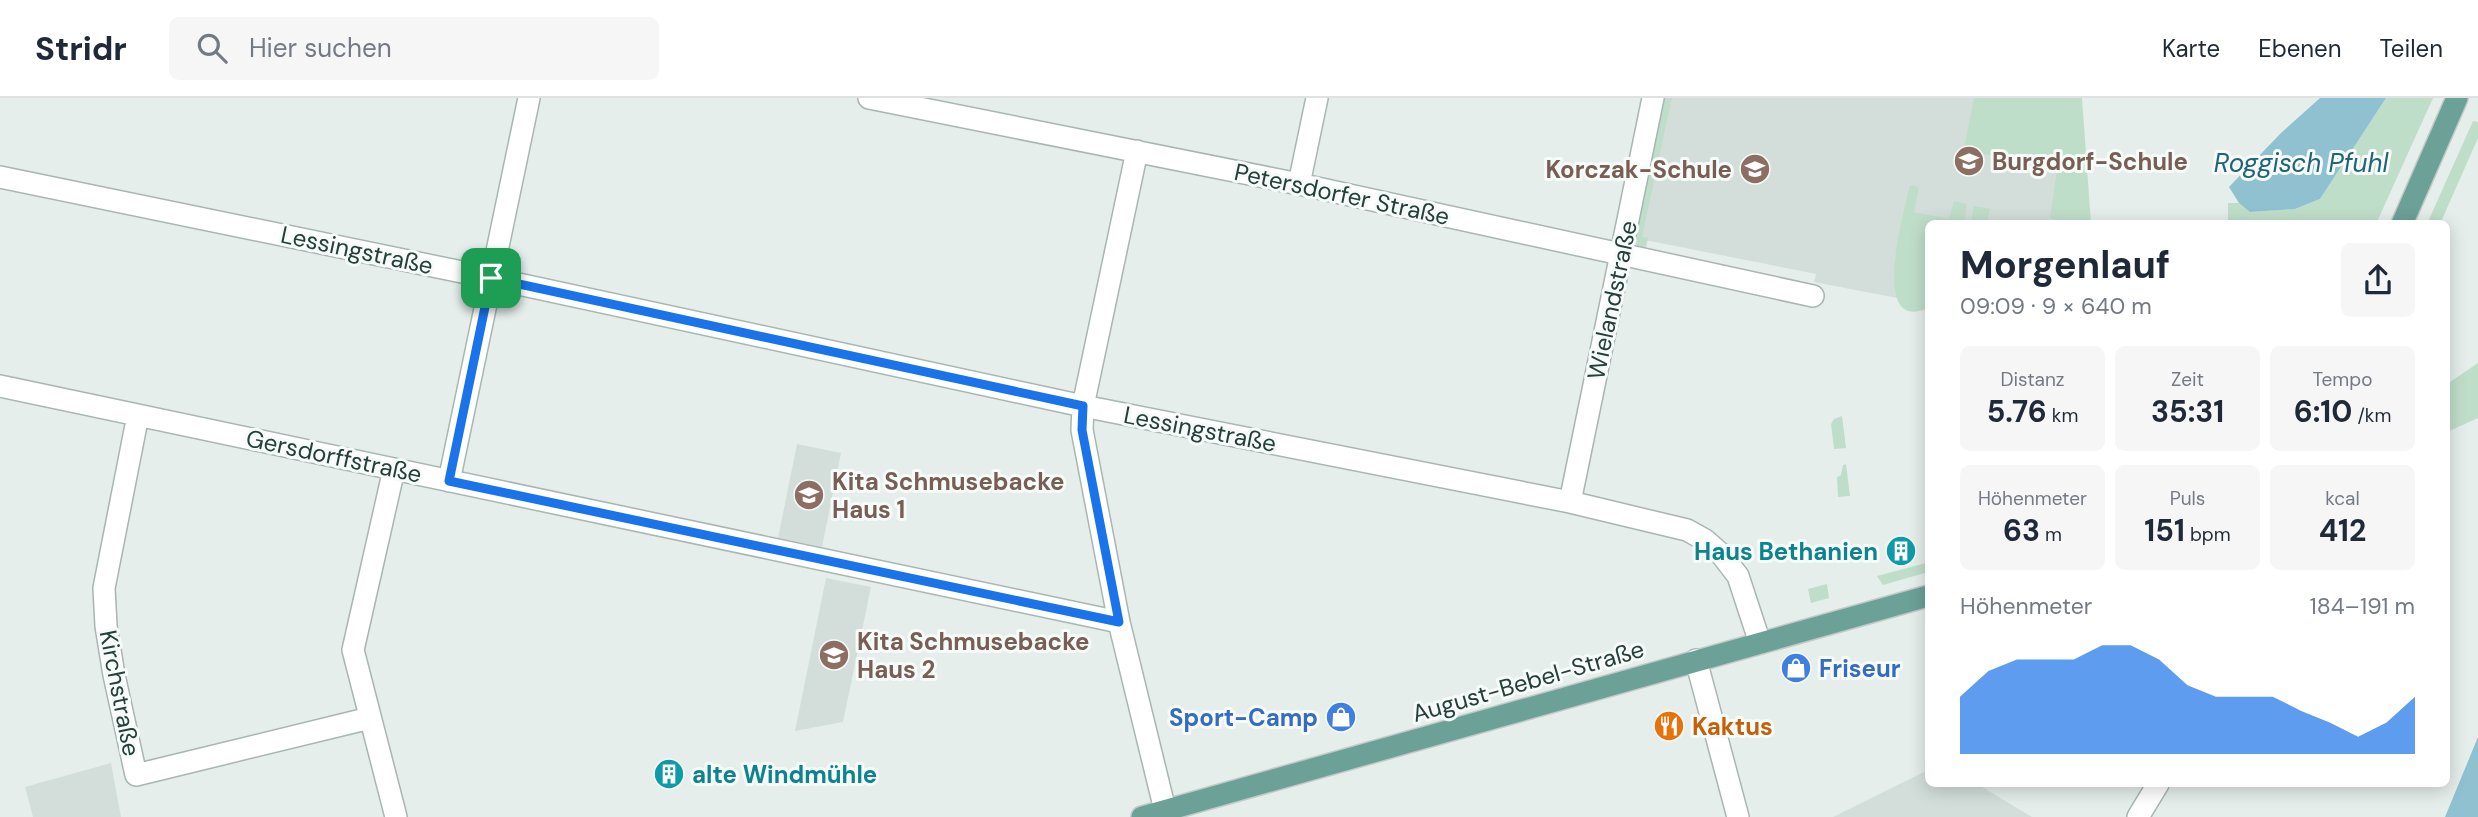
<!DOCTYPE html>
<html lang="de">
<meta charset="utf-8">
<style>
:root{--surface:#fff;--page:#f6f6f7;--text:#1f2937;--muted:#747a83;--line:#e0e1e3;--accent:#1a73e8}
body{margin:0;font-family:"DM Sans",sans-serif;background:var(--page);color:var(--text);height:100vh;display:flex;flex-direction:column;font-size:26px;white-space:nowrap}
*{box-sizing:border-box;margin:0}
p{font-size:23px;color:var(--muted)}
.icon{flex:none;width:38px;height:38px;fill:none;stroke:currentColor;stroke-width:2;stroke-linecap:round;stroke-linejoin:round}
.map{position:relative;flex:1;overflow:hidden}
.panel{position:absolute;left:1925px;top:122px;width:525px;height:567px;display:flex;flex-direction:column;background:var(--surface);border-radius:10px;box-shadow:0 4px 18px #0003}
.panel>*{flex:none}
.pin{position:absolute;display:grid;place-items:center;width:60px;height:60px;color:#fff;margin:-30px;border-radius:14px;box-shadow:0 4px 10px #0006}
.round{display:grid;place-items:center;flex:none;width:74px;height:74px;border-radius:10px;background:var(--page)}
.headline{display:flex;align-items:center;justify-content:space-between;height:119px;padding:0 35px}
h1{font-size:38px;font-weight:700;line-height:52px}
.metrics{display:grid;grid-template-columns:repeat(3,1fr);gap:10px;height:119px;padding:7px 35px}
.metrics div{display:grid;align-content:center;border-radius:10px;background:var(--page);text-align:center}
.metrics b{font-size:30px;font-weight:700}
.metrics small{font-size:19px;font-weight:400}
.metrics p{font-size:19px}
.chart{height:196px;padding:14px 35px}
.chart p{display:flex;justify-content:space-between}
.chart svg{width:100%;height:126px;margin-top:7px;fill:var(--accent);opacity:.7}
header{display:flex;align-items:center;gap:42px;box-sizing:border-box;height:98px;padding:0 35px;background:var(--surface);border-bottom:2px solid var(--line)}
header strong{font-size:33px}
nav{display:flex;gap:38px;margin-inline-start:auto;font-size:24px}
.search{width:490px;height:63px;background:var(--page);display:flex;align-items:center;gap:18px;box-sizing:border-box;padding:0 24px;border-radius:10px;color:var(--muted);font-size:26px}
.map>svg:first-child{display:block}
.built{fill:#d3deda}
.green{fill:#bfdeca}
.water{fill:#90c1d0}
.lines{fill:none;stroke-linecap:round;stroke-linejoin:round}
.minor-casing{stroke:#a8b6b2;stroke-width:24}
.major-casing{stroke:#c2c9c8;stroke-width:24}
.minor{stroke:#fff;stroke-width:21}
.major{stroke:#6ca198;stroke-width:21}
.route-casing{stroke:#fff;stroke-width:14}
.route{stroke:#1a73e8;stroke-width:9}
.labels{text-anchor:middle;dominant-baseline:central;stroke-width:6;stroke-linejoin:round;paint-order:stroke}
.education-label{font-size:24px;font-weight:bold;fill:#785e54;stroke:#f6faf8;text-anchor:start}
.street-label{font-size:24px;fill:#253f3a;stroke:#f6faf8}
.culture-label{font-size:24px;font-weight:bold;fill:#0d838f;stroke:#f6faf8;text-anchor:end}
.shop-label{font-size:24px;font-weight:bold;fill:#366cbe;stroke:#f6faf8;text-anchor:start}
.food-label{font-size:24px;font-weight:bold;fill:#c56008;stroke:#f6faf8;text-anchor:start}
.water-label{font-size:26px;font-style:italic;fill:#216479;stroke:#f6faf8}
</style>
<header>
<strong>Stridr</strong>
<div class="search"><svg class="icon" aria-label="search" viewBox="0 0 24 24"><circle cx="10" cy="10" r="6"/><path d="M15 15l6 6"/></svg>Hier suchen</div>
<nav><a>Karte</a><a>Ebenen</a><a>Teilen</a></nav>
</header>
<div class="map">
<svg width="2478" height="719" viewBox="0 0 2478 719">
<rect width="100%" height="100%" fill="#e5eeeb"/>
<path class="built" d="M1668,0H2077L2083,126H1928V206L1814,184L1816,176L1640,141Z
M797,346L841,355L822,449L778,440Z
M826,480L871,489L843,624L795,633Z
M111,665L121,719H33L25,689Z
M1928,672V686H1977L2032,719H1833Z"/>
<path class="green" d="M1659,0H1672L1642,139L1648,140L1646,149C1639,149 1636,147 1632,142Z
M1974,0H2082L2091,126H2067V124L2050,120L2057,72L1980,55L1978,63L1962,60Z
M2386,0H2433L2376,126H2228V105H2239L2251,114L2295,111L2320,101Z
M2473,23L2478,24V40L2440,126H2427Z
M1910,87L1919,89L1914,114L1949,121L1954,103L1967,106L1964,126H1928V210C1868,237 1905,109 1910,87Z
M1974,108L1990,111L1987,126H1971Z
M2478,265V320L2447,334V286Z
M1842,318L1846,350L1834,351L1831,326L1834,321Z
M1846,366L1850,398L1838,399L1837,379L1841,377L1843,367Z
M1926,465L1928,474L1883,487L1877,478Z
M1827,486L1829,500L1811,505L1808,491Z"/>
<path class="water" d="M2320,0H2386L2320,101L2295,111L2250,114L2239,105L2229,89L2281,35Z
M2478,639V719H2445Z"/>
<g class="lines">
<g class="minor-casing">
<path id="minor" d="M869,0L1299,86L1813,198
M1137,53L1083,308L1082,332L1119,524L1165,712
M0,79L491,180L1083,308L1570,404L1687,432L1705,442L1721,456L1738,478L1760,545
M1299,86L1317,0
M0,288L1119,524
M138,317L104,490L106,528L114,577L136,677L370,620
M394,371L353,552L396,719
M449,383L529,0
M1570,404L1653,0
M1696,562L1738,719
M2138,719L2158,686"/>
</g>
<g class="major-casing">
<path id="major" d="M2402,126L2457,0
M1142,719L1928,498"/>
</g>
<use href="#minor" class="minor"/>
<use href="#major" class="major"/>
</g>
<g class="lines">
<g class="route-casing">
<path id="route" d="M491,180L1083,308L1082,332L1119,524L449,383Z"/>
</g>
<use href="#route" class="route"/>
</g>
<defs>
<g id="school-disc" transform="scale(1.575)"><circle r="9.5" fill="#8d6e63" stroke="#f6faf8"/><path d="M0-5L7-2L0 1L-7-2ZM-4 1L0 2.5L4 1V4Q0 6-4 4Z" fill="#fff"/></g>
<g id="building-disc" transform="scale(1.575)"><circle r="9.5" fill="#0f9aa8" stroke="#f6faf8"/><path d="M-4-6H4V6H1V3H-1V6H-4ZM-2.5-4.3h1.7v1.8h-1.7ZM.8-4.3h1.7v1.8H.8ZM-2.5-1h1.7V.8h-1.7ZM.8-1h1.7V.8H.8Z" fill="#fff"/></g>
<g id="shop-disc" transform="scale(1.575)"><circle r="9.5" fill="#3f7fe0" stroke="#f6faf8"/><path d="M-5-2.5h2.3a2.7 3.5 0 0 1 5.4 0H5L5.5 6h-11ZM-1.5-2.5h3a1.5 2.3 0 0 0-3 0Z" fill="#fff"/></g>
<g id="restaurant-disc" transform="scale(1.575)"><circle r="9.5" fill="#e8710a" stroke="#f6faf8"/><path d="M-5-6h1v4h1v-4h1v4h1v-4h1v5L-1.5 .5V6h-2V.5L-5-1ZM5-6V6H3V1.5H1.5Q1.5-4 5-6Z" fill="#fff"/></g>
</defs>
<g fill-rule="evenodd">
<use href="#school-disc" x="1969" y="63"/>
<use href="#school-disc" x="1755" y="71"/>
<use href="#school-disc" x="809" y="397"/>
<use href="#building-disc" x="1901" y="453"/>
<use href="#school-disc" x="834" y="557"/>
<use href="#shop-disc" x="1796" y="570"/>
<use href="#shop-disc" x="1341" y="619"/>
<use href="#restaurant-disc" x="1669" y="628"/>
<use href="#building-disc" x="669" y="676"/>
</g>
<g class="labels">
<g class="education-label">
<text x="1992" y="63">Burgdorf-Schule</text>
<text x="1732" y="71" text-anchor="end">Korczak-Schule</text>
<text x="832" y="383">Kita Schmusebacke<tspan x="832" dy="28">Haus 1</tspan></text>
<text x="857" y="543">Kita Schmusebacke<tspan x="857" dy="28">Haus 2</tspan></text>
</g>
<g class="street-label">
<text transform="translate(1342 96) rotate(12)">Petersdorfer Straße</text>
<text transform="translate(357 152) rotate(12)">Lessingstraße</text>
<text transform="translate(1612 202) rotate(-78)">Wielandstraße</text>
<text transform="translate(1200 331) rotate(11)">Lessingstraße</text>
<text transform="translate(334 358) rotate(12)">Gersdorffstraße</text>
<text transform="translate(1528 583) rotate(-16)">August-Bebel-Straße</text>
<text transform="translate(120 595) rotate(79)">Kirchstraße</text>
</g>
<g class="culture-label">
<text x="1878" y="453">Haus Bethanien</text>
<text x="692" y="676" text-anchor="start">alte Windmühle</text>
</g>
<g class="shop-label">
<text x="1819" y="570">Friseur</text>
<text x="1318" y="619" text-anchor="end">Sport-Camp</text>
</g>
<g class="food-label">
<text x="1692" y="628">Kaktus</text>
</g>
<g class="water-label">
<text x="2301" y="65">Roggisch Pfuhl</text>
</g>
</g>
</svg>
<div class="pin" style="left:491px;top:180px;background:#1e9e55"><svg class="icon" aria-label="arrive" viewBox="0 0 24 24"><path d="M6 21V4h12l-3 4 3 4H6"/></svg></div>
<section class="panel">
<div class="headline"><div><h1>Morgenlauf</h1><p>09:09 · 9 × 640 m</p></div><a class="round"><svg class="icon" aria-label="share" viewBox="0 0 24 24"><path d="M12 15V3M7 8l5-5 5 5M5 13v7h14v-7"/></svg></a></div>
<div class="metrics">
<div><p>Distanz</p><b>5.76<small> km</small></b></div>
<div><p>Zeit</p><b>35:31</b></div>
<div><p>Tempo</p><b>6:10<small> /km</small></b></div>
</div>
<div class="metrics">
<div><p>Höhenmeter</p><b>63<small> m</small></b></div>
<div><p>Puls</p><b>151<small> bpm</small></b></div>
<div><p>kcal</p><b>412</b></div>
</div>
<div class="chart"><p><span>Höhenmeter</span>184–191 m</p>
<svg viewBox="0 0 160 44" preserveAspectRatio="none"><path d="M0 44V24L10 15L20 11L30 11L40 11L50 6L60 6L70 11L80 20L90 24L100 24L110 24L120 29L130 33L140 38L150 33L160 24V44z"/></svg>
</div>
</section>
</div>
